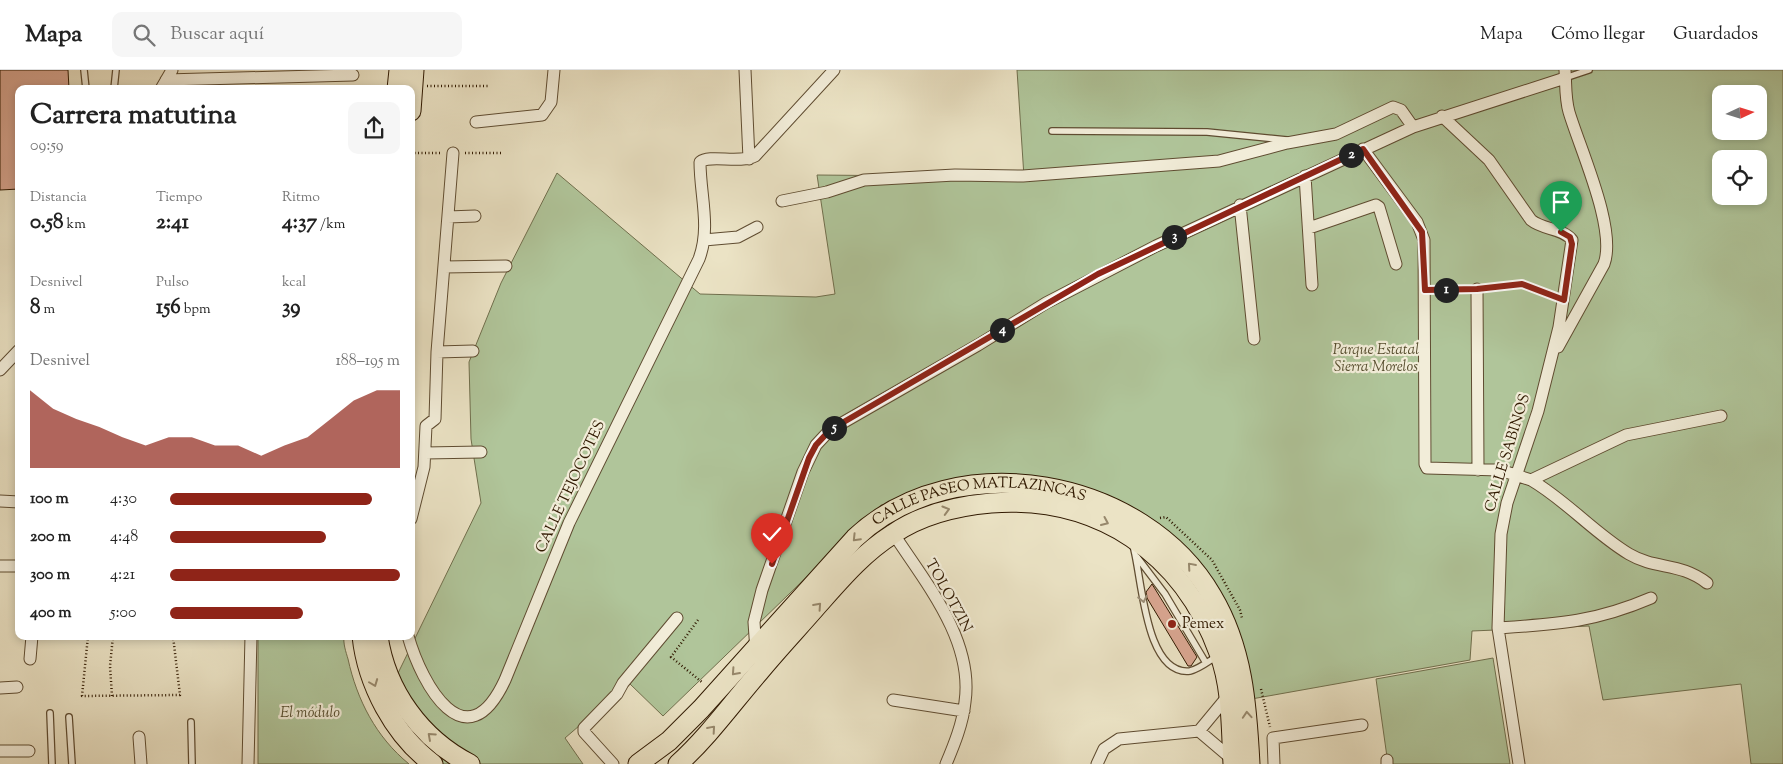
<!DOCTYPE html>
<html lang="es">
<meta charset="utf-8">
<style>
:root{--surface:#fff;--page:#f6f6f6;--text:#222;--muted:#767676;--line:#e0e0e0;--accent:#8f2418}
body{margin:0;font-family:"Sorts Mill Goudy",serif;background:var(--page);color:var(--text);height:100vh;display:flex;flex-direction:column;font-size:19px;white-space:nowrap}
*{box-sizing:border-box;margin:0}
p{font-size:16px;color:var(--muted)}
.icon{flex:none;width:28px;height:28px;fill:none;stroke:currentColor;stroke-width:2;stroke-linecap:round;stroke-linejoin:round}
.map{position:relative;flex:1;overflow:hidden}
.details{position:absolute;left:15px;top:15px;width:400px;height:555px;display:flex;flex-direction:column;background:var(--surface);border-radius:10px;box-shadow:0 2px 8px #0003}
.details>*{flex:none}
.needle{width:32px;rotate:86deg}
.controls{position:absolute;left:1712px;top:15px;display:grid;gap:10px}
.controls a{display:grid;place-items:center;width:55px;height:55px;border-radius:10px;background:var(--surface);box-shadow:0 2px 8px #0003;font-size:25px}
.pin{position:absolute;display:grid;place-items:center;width:42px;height:42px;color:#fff;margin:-51px -21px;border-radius:50% 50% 50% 0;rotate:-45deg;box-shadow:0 0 5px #0007}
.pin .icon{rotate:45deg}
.km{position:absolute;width:25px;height:25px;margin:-12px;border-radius:50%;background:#222;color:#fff;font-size:14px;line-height:25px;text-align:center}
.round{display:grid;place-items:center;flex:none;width:52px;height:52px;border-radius:10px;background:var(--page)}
.overview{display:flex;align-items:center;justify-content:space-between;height:85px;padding:0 15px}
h1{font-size:28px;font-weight:800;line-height:38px}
.figures{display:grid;grid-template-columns:repeat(3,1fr);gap:8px;height:85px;padding:5px 15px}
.figures div{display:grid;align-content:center}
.figures b{font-size:21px;font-weight:800}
.figures small{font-size:14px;font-weight:400}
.figures p{font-size:14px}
.chart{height:140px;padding:10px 15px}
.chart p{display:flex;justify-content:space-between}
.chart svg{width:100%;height:90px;margin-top:5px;fill:var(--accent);opacity:.7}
ul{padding:0 15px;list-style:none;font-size:16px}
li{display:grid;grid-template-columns:80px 60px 1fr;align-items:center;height:38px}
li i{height:12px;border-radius:6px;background:var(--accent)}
header{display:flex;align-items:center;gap:30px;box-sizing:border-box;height:70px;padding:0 25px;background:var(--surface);border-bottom:1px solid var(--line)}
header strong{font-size:24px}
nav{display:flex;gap:28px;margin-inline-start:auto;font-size:18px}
.search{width:350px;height:45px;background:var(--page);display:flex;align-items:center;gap:12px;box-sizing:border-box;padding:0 18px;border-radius:10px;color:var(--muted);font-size:19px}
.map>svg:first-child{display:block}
.green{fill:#b0c59a;stroke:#706f4d;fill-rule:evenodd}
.building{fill:#d9a691;stroke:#301900}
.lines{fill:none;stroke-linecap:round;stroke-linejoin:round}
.service-casing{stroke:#5f4c31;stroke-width:8}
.minor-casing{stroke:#5f4c31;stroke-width:13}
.trunk-casing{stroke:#301900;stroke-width:21}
.path{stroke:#301900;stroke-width:2.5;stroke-dasharray:1 2.5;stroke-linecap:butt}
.service{stroke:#f2edd9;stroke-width:5.5}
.minor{stroke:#f2edd9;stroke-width:11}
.trunk{stroke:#ebe3c5;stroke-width:19}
.oneway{stroke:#97886c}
.oneway2{stroke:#9b8e77}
.route-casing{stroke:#fff;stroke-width:10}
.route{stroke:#8f2418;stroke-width:6}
.poi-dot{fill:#8f2418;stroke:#f2edd9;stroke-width:2}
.labels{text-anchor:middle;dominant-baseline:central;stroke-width:4.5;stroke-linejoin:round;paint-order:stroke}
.park-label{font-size:15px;font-style:italic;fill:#564d2e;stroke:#f2edd9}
.street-label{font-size:15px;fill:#301900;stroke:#f2edd9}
.poi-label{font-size:15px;fill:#301900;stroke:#f2edd9;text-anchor:start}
</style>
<header>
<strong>Mapa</strong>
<div class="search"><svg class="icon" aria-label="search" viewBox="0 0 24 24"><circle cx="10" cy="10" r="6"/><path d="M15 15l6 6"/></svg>Buscar aquí</div>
<nav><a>Mapa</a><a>Cómo llegar</a><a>Guardados</a></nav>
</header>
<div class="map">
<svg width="1783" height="694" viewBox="0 0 1783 694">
<rect width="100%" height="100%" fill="#ebe3c5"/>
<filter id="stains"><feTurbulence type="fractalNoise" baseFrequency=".004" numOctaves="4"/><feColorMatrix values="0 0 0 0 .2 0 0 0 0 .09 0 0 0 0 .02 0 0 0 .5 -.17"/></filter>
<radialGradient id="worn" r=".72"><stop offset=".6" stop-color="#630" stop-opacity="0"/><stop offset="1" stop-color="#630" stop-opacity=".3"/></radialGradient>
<path class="green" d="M1017,0H1783V694H1751L1741,614L1603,630L1589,556L1472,561L1470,590L1229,633L1218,579L1149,470L996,412L881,435L663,646L629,613L565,668L583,694H440L381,638L481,433L471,369L469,292L501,213L557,103L700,224L816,227L835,224L817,105L1024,107ZM1721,24H1759V61H1721ZM1721,89H1759V126H1721Z
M258,566H344C343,574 346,582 348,589C357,630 376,667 409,694H258Z
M1493,588L1510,694H1388L1376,609Z"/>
<path class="building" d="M0,0H68L69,19H19V119L0,120Z
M1152,514L1197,587L1191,596H1188L1147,528L1146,522Z"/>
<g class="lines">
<g class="service-casing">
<path id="service" d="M84,0L86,19
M1565,8L1589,0
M114,19L116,0
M1052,61L1207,62L1287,70
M1133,476C1142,504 1144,606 1190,601C1199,599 1209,591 1217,586
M1137,487L1165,524L1206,593
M50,643L52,694
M69,647L72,694
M191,652L192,694"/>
</g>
<g class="minor-casing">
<path id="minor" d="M745,0L749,89
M166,10L353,5
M161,19L172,0
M1442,46L1489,90L1531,150C1543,160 1563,158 1572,170L1559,257L1538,341L1507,433L1501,464L1498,558L1519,694
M476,52L542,45L551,32L554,0
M1363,79L1417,152L1424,170L1425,394L1427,398L1500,400L1531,410L1626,365L1721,346
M1305,106L1312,215
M782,131L827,122L864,110L955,105L1023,106L1219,91L1287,73L1336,64L1393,37L1401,40L1413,57
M1240,135L1254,269
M448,147L475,146
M1309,158L1376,135L1379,137L1396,194
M704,170L738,167L757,157
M444,197L506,196
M1477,219L1478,400
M1558,277L1604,194C1617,159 1580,79 1569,42C1565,28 1566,14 1565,0
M437,282L473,281
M0,300L19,280
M425,383L481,382
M1531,410C1567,431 1594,463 1629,484C1656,500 1680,492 1707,513
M0,431L19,432
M411,449L424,397L426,356L435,349L437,282L453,83
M893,463C925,512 974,570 965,632C963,653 954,675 946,694
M0,496H19
M1498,558C1558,554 1595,552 1651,528
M408,566C422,615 466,694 505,610L569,453L699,189C711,157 700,125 700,92C710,84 739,94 755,86L834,0
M756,581L754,552L762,520L803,402L816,375L830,360L978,275L1046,233L1156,176L1413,57L1565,8
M30,589L32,566
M0,618L17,617
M893,630L964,641
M1199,661L1228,626
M139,667L141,694
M0,681H29
M1387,690V694
M248,694L251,566
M613,694L584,662V658L617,624L623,613L677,548
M1097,694L1104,679L1119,669L1199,661L1232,689
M1274,694L1273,668L1362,655"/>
</g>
<g class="trunk-casing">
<g id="trunk">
<path d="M397,19L399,0"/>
<path d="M411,41L414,0"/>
<path d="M362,566C367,614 394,665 433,694"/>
<path d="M378,566C386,621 421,669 470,694"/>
<path id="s1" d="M638,694L669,671L701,639L855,468C956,373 1144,408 1212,526C1243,578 1247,635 1250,694"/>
<path d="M678,694C709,666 733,632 760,601C779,578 799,557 818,535C841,509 863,483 893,464C922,444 957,436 991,433C1098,425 1183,483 1219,583C1232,617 1231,658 1233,694"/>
</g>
</g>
<path class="path" d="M427,16H488
M411,83H442
M465,83H502
M1488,217L1522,214L1553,226
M1436,220L1466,219
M1160,448L1166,447L1212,490L1240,540L1242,548
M698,550L671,587L703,613
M88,566L82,626L180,625L173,566
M1261,619L1270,657
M112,626L110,596L113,566"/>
<use href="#service" class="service"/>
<use href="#minor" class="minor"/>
<use href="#trunk" class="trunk"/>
</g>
<defs><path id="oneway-chevron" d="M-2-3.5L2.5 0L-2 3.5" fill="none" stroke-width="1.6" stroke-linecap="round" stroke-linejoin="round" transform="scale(1.25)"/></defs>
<g class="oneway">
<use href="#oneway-chevron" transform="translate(946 440) rotate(-16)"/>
<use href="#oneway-chevron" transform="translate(1105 452) rotate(24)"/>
<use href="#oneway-chevron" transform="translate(856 468) rotate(134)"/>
<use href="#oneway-chevron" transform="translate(1191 496) rotate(-131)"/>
<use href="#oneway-chevron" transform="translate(818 536) rotate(-48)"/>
<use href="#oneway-chevron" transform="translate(735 602) rotate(132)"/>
<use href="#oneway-chevron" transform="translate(374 613) rotate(69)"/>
<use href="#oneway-chevron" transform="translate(1247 645) rotate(-94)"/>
<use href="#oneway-chevron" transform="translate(712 659) rotate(-49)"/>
<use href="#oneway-chevron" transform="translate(431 666) rotate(-138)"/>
</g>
<use class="oneway2" href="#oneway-chevron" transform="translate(1143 529) rotate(78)"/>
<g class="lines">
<g class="route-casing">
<path id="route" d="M772,494L809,388L816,375L830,360L1098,204L1363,79L1422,162L1425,220L1477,219L1522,214L1564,230L1572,174L1570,167L1561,162"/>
</g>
<use href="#route" class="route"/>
</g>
<circle class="poi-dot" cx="1172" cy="554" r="5"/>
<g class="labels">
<g class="park-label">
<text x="1376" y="280">Parque Estatal<tspan x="1376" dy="17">Sierra Morelos</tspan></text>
<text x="310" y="643">El módulo</text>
</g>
<g class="street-label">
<text transform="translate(1508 383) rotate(-73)">CALLE SABINOS</text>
<text transform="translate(571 417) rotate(-65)">CALLE TEJOCOTES</text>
<text stroke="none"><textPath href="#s1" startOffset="449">CALLE PASEO MATLAZINCAS</textPath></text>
<text transform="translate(948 526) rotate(61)">TOLOTZIN</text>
</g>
<g class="poi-label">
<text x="1182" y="554">Pemex</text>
</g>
</g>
<rect width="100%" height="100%" filter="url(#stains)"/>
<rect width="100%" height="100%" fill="url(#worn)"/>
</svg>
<div class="controls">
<a><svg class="needle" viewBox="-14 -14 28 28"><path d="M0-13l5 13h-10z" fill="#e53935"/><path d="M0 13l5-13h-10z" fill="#767676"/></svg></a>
<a><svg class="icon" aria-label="locate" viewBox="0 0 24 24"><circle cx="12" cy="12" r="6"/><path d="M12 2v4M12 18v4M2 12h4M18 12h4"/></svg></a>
</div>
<div class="pin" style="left:1561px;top:162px;background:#1e9e55"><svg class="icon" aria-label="arrive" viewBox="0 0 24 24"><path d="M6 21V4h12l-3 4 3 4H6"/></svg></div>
<div class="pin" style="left:772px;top:494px;background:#d93025"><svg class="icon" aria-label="check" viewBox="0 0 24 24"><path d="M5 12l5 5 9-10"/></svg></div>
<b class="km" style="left:1446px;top:220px">1</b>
<b class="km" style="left:1351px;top:85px">2</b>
<b class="km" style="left:1174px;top:167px">3</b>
<b class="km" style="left:1002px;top:260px">4</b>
<b class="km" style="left:834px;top:358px">5</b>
<section class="details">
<div class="overview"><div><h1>Carrera matutina</h1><p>09:59</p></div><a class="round"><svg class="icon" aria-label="share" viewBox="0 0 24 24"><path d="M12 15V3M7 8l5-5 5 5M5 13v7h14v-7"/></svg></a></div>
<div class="figures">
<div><p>Distancia</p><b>0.58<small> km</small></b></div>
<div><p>Tiempo</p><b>2:41</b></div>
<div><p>Ritmo</p><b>4:37<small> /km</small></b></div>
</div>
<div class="figures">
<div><p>Desnivel</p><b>8<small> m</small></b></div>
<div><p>Pulso</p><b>156<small> bpm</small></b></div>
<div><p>kcal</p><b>39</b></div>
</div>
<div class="chart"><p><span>Desnivel</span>188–195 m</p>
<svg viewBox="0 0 160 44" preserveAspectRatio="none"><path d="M0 44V6L10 15L20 20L30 24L40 29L50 33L60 29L70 29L80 33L90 33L100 38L110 33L120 29L130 20L140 11L150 6L160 6V44z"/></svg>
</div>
<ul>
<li><b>100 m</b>4:30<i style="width:88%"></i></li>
<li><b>200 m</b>4:48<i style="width:68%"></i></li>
<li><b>300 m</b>4:21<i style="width:100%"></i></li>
<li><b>400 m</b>5:00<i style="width:58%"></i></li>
</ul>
</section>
</div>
